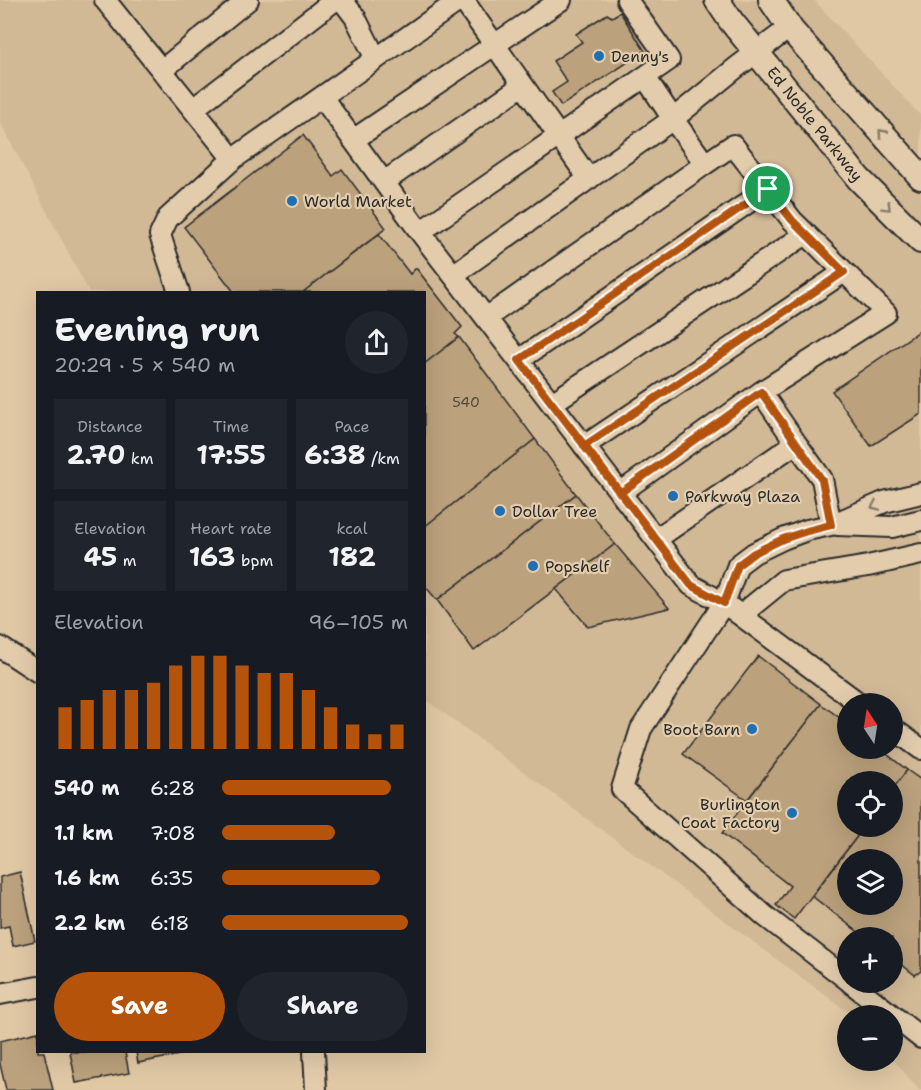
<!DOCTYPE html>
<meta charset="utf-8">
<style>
:root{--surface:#171b24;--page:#20242c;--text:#f1f3f6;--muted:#9ea1a6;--accent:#b45309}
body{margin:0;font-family:"Shantell Sans",sans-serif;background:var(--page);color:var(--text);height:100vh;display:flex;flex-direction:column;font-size:22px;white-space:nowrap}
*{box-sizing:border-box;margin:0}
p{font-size:20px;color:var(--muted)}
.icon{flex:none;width:33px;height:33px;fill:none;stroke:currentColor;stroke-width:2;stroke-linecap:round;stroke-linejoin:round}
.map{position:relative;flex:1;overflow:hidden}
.side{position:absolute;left:36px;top:291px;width:390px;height:762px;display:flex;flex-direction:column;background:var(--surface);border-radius:0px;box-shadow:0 6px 24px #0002}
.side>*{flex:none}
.needle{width:39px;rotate:348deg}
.tools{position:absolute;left:837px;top:693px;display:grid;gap:12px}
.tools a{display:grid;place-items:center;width:66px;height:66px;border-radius:50%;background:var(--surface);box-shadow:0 6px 24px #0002;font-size:30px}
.pin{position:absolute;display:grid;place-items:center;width:51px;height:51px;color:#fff;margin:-26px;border:3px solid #fff;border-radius:50%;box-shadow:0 2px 6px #0007}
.round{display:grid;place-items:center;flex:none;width:63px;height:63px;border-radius:32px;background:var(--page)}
.head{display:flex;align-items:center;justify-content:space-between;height:102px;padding:0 18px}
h1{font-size:33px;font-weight:700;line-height:45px}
.stats{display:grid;grid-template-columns:repeat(3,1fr);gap:9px;height:102px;padding:6px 18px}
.stats div{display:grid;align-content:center;border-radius:0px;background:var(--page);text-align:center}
.stats b{font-size:26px;font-weight:700}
.stats small{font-size:16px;font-weight:400}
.stats p{font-size:16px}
.chart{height:168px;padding:12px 18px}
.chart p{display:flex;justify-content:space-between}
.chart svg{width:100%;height:108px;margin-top:6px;stroke:var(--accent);stroke-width:6}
.button{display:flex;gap:12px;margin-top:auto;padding:12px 18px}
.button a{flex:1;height:69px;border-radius:36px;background:var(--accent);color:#fff;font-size:24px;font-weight:700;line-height:69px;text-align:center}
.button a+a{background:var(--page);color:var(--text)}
ul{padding:0 18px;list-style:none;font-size:20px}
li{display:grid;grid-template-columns:96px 72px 1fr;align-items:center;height:45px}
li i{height:15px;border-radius:8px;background:var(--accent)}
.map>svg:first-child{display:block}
.built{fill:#d2b996;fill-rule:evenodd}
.building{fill:#bba17b;stroke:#2b2b2b;stroke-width:1.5;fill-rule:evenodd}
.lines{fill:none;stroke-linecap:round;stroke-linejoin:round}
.minor-casing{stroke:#2b2b2b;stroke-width:24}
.major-casing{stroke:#2b2b2b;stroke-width:28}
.minor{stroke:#e2ccac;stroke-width:20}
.major{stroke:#e2ccac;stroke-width:24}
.oneway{stroke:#867c6c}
.route-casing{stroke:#fff;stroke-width:12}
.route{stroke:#b45309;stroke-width:8}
.poi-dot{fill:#1f6fb2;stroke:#e2ccac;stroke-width:2}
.labels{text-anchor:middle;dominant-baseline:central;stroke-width:4.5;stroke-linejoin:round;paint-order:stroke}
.number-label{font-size:14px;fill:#4f483f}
.poi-label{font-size:16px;fill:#2b2b2b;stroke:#e2ccac;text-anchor:start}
.street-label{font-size:16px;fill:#2b2b2b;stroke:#e2ccac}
</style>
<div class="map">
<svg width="921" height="1090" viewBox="0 0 921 1090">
<rect width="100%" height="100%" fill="#e0c8a5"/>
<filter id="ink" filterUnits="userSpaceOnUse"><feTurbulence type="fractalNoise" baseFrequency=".0167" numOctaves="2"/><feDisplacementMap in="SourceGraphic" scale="12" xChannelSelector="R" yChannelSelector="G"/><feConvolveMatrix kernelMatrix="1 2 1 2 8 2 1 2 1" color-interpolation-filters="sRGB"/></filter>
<g filter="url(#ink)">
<path class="built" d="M0,0H814L921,116V1090H919L893,1059L892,1016L852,1015L425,699L424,292H89L0,122ZM848,704H892V748H848ZM848,782H892V826H848ZM848,860H892V904H848ZM848,938H892V982H848Z"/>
<path class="building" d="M620,12L645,51L561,106L552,92L567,82L553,61L582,42L576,34L607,14L612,17Z
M303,135L333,176L342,169L386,228L303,292H234L184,227Z
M379,234L410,274L416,268L462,327L455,334L459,337L424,364V292H303Z
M921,330V414L871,446L832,391Z
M459,337L535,439L424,527V364Z
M535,439L576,494L437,600L424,585V527Z
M576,494L615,544L474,651L437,600Z
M615,544L669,608L588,627L556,589Z
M758,656L821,704L747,800L683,754Z
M821,704L848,724V748H879L907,770L892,790V782H848V826H865L794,919L776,905L790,886L722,833Z
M907,770L921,780V971L915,975L892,957V938H866L812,896L865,826H892V790ZM848,860H892V904H848Z
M20,872L35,941L13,946L9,926L0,928V877Z
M38,1032V1052H44L53,1090H6L0,1064V1041Z
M70,1052H125L129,1073L76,1083Z
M136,1052H194L138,1063Z"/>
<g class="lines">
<g class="minor-casing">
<path id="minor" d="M105,0L233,159L460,0
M342,0L355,17L376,59
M463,0L589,179
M789,28L737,67L673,119L705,164L733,145L792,220L886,313L761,392L796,443
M162,70L248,0
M322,97L420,232L691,585L724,603L860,704
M193,109L335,0
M353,140L561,0
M384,182L523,85
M420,232L669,60L627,0
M453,275L673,119L645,77
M179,292L160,235L168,218L233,159
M486,318L705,164
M519,360L768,189
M552,403L806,234
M584,446L844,272
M620,493L761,392
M837,525L892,527L921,520
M656,539L796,443L822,479L831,525
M741,615L784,580L868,566L921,554
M0,647L38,672
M892,728L921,749
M848,980L765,916L622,789L641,729L724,603L738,565L754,553L783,539L807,530L831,525L884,502L921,493
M850,982L921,1038
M0,994L38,987
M314,1052L316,1090"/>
</g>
<g class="major-casing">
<path id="major" d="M717,0L731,21L859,179L921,241
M771,0L792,31L921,177"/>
</g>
<use href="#minor" class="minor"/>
<use href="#major" class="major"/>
</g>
<defs><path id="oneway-chevron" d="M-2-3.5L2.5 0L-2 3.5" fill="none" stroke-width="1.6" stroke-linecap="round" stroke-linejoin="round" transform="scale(1.5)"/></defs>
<g class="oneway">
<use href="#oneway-chevron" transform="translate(882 133) rotate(-132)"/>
<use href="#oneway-chevron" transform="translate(887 207) rotate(45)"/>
<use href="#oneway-chevron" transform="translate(875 506) rotate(157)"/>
</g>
</g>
<g class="lines" filter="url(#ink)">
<g class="route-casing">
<path id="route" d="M768,189L519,360L691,585L724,603L738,565L754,553L783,539L807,531L831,525L822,480L761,392L620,493L584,446L844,272L792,220L768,189"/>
</g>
<use href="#route" class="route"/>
</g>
<g class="poi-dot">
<circle cx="599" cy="56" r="6"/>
<circle cx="292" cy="201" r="6"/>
<circle cx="673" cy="496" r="6"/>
<circle cx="500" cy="511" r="6"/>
<circle cx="533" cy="566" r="6"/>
<circle cx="752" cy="729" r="6"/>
<circle cx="792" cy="813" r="6"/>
</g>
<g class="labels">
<g class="number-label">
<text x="466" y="402">540</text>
</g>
<g class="poi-label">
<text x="611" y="56">Denny's</text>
<text x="304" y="201">World Market</text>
<text x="685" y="496">Parkway Plaza</text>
<text x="512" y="511">Dollar Tree</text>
<text x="545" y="566">Popshelf</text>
<text x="740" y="729" text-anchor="end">Boot Barn</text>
<text x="780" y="804" text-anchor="end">Burlington<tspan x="780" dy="18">Coat Factory</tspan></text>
</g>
<g class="street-label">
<text transform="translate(815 124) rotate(51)">Ed Noble Parkway</text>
</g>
</g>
</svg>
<div class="tools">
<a><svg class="needle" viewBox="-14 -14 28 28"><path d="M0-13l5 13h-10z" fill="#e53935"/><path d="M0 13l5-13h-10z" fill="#9ea1a6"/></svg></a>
<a><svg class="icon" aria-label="locate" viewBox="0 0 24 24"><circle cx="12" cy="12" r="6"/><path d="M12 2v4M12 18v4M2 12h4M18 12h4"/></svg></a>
<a><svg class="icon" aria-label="layers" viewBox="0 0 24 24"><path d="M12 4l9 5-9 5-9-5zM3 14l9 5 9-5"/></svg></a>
<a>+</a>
<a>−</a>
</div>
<div class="pin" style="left:768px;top:189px;background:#1e9e55"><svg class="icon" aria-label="arrive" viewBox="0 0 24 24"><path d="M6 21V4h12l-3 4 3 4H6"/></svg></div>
<section class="side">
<div class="head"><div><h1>Evening run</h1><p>20:29 · 5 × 540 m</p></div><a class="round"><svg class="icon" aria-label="share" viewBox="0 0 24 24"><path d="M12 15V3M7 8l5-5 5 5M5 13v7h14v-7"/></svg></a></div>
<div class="stats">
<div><p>Distance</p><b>2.70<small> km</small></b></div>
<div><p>Time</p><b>17:55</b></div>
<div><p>Pace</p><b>6:38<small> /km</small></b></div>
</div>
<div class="stats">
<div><p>Elevation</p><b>45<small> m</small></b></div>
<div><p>Heart rate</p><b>163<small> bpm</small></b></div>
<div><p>kcal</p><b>182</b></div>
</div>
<div class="chart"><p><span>Elevation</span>96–105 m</p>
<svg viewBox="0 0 160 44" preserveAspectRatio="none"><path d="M5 44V27M15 44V24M25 44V20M35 44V20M45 44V17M55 44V10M65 44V6M75 44V6M85 44V10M95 44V13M105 44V13M115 44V20M125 44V27M135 44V34M145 44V38M155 44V34"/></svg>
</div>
<ul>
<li><b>540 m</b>6:28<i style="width:91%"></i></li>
<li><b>1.1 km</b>7:08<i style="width:61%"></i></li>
<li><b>1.6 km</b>6:35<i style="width:85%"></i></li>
<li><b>2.2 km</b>6:18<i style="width:100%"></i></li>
</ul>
<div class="button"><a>Save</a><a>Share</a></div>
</section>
</div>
